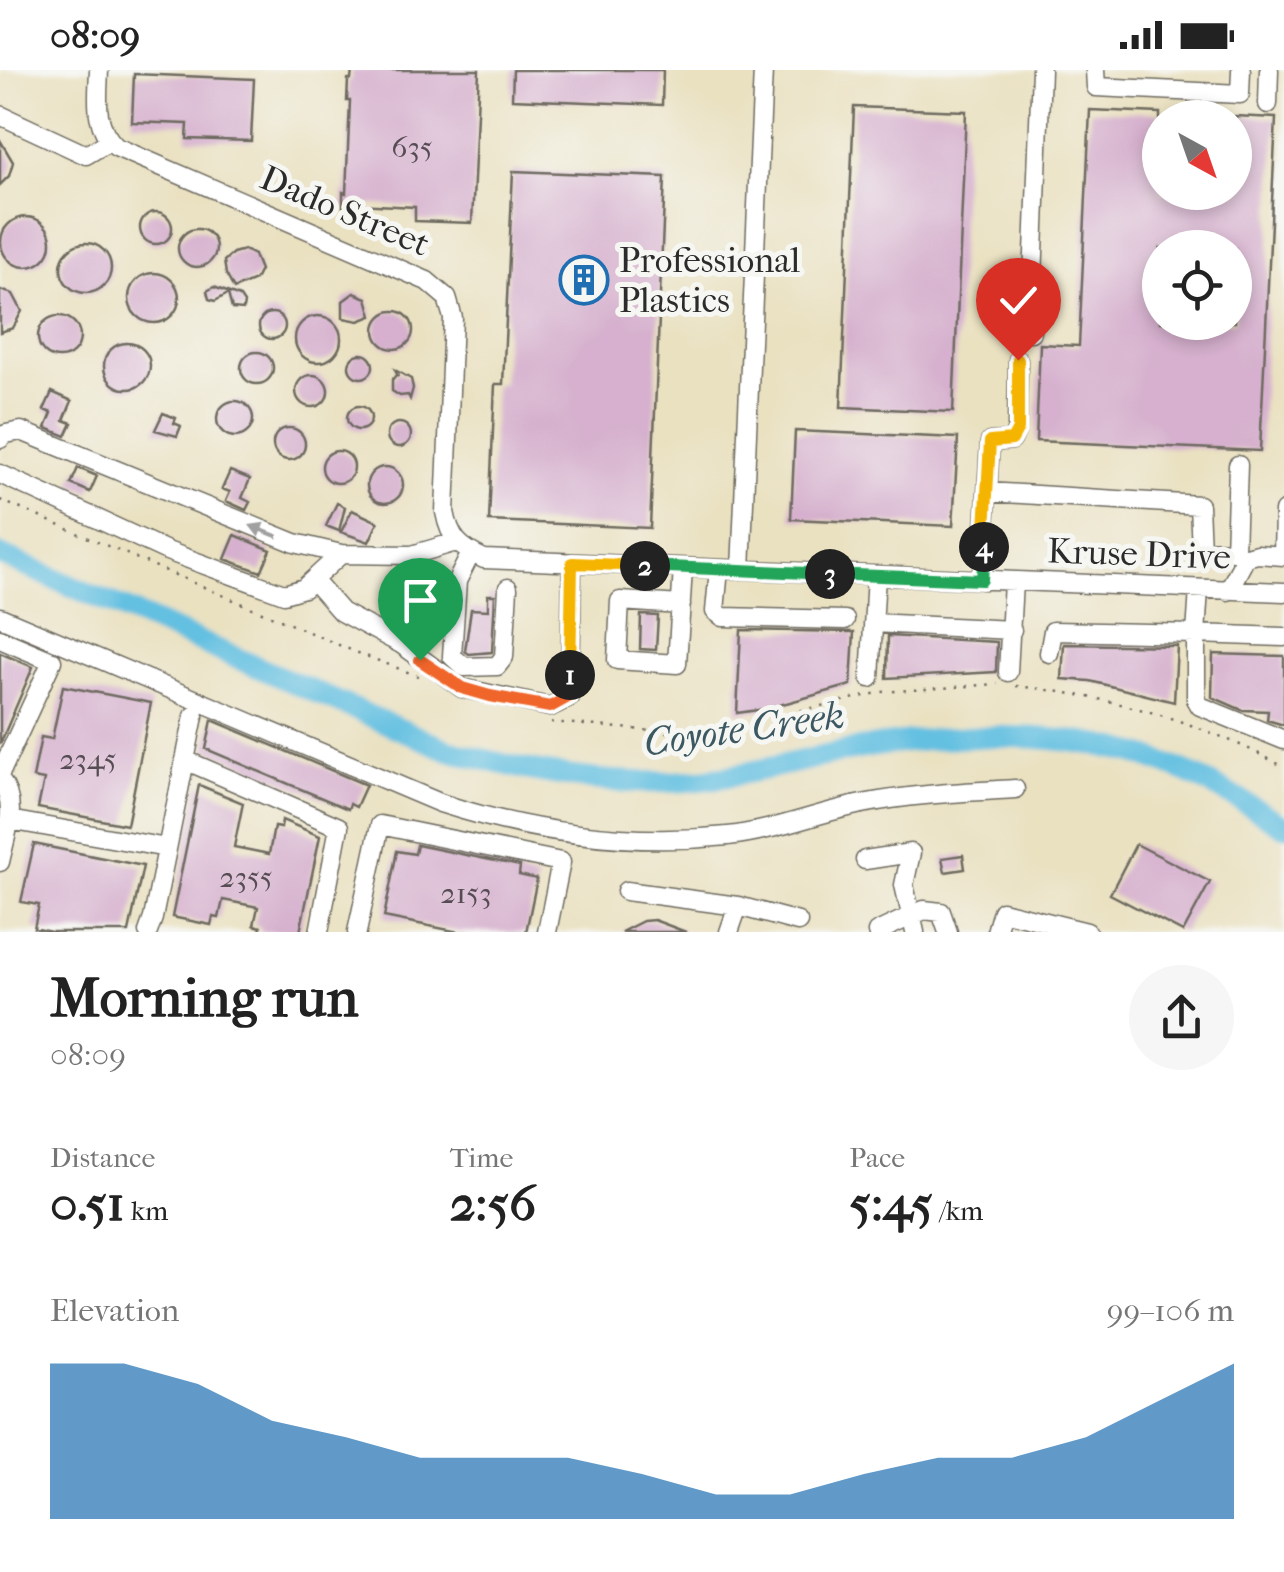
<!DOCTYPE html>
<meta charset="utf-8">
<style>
:root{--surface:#fff;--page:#f6f6f6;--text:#222;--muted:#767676;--accent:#1f6fb2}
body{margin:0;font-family:"IM FELL French Canon",serif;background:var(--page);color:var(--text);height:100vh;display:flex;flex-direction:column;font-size:38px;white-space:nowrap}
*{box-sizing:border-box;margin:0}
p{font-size:32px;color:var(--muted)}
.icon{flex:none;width:55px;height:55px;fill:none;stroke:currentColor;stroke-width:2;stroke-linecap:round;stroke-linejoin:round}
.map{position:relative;height:862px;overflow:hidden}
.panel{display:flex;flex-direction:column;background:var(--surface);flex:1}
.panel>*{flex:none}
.needle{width:65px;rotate:140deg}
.fabs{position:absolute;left:1142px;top:30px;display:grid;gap:20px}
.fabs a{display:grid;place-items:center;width:110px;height:110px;border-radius:50%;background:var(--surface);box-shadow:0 5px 15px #0003;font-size:50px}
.pin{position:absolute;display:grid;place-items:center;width:85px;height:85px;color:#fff;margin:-102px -42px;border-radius:50% 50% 50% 0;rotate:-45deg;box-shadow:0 0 10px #0007}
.pin .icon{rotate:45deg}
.km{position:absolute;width:50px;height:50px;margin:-25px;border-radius:50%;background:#222;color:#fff;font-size:28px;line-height:50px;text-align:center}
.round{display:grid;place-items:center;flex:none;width:105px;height:105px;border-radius:52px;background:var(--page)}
.headline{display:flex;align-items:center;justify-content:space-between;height:170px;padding:0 50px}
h1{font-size:55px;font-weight:800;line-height:75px}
.metrics{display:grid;grid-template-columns:repeat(3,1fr);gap:15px;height:170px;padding:10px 50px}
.metrics div{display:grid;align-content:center}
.metrics b{font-size:50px;font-weight:800}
.metrics small{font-size:28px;font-weight:400}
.metrics p{font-size:28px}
.chart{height:280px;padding:20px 50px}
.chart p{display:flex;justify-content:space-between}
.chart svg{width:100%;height:180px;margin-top:10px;fill:var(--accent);opacity:.7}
.status{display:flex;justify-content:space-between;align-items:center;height:70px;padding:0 50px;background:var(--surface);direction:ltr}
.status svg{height:28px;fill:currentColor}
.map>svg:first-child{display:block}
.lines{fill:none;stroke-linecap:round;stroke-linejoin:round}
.river{stroke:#63c0e1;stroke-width:22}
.building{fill:#d6b0ce;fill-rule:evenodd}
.minor-casing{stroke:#6e6b60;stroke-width:21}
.path{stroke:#6e6b60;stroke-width:2.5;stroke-dasharray:2.5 8;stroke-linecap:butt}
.minor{stroke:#fff;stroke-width:18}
.oneway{fill:#a0a0a0}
.split-1-casing{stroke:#fff;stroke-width:20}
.split-2-casing{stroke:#fff;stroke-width:20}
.split-3-casing{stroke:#fff;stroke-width:20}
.split-4-casing{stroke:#fff;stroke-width:20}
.split-5-casing{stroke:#fff;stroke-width:20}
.split-1{stroke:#f0652b;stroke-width:12}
.split-2{stroke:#f5b400;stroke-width:12}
.split-3{stroke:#22a559;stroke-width:12}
.split-4{stroke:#22a559;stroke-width:12}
.split-5{stroke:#f5b400;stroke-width:12}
.labels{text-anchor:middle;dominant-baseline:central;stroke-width:10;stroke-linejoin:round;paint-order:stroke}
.number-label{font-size:30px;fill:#564c54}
.street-label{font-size:35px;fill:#2b2b2b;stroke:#f6f6f2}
.poi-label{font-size:35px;fill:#2b2b2b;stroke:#f6f6f2;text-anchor:start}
.water-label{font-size:38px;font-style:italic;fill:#3c5862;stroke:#f6f6f2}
</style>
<div class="status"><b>08:09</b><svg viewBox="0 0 49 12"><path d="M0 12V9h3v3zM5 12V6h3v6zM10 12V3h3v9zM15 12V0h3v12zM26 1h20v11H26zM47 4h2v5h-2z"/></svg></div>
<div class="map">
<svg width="1284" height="862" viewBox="0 0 1284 862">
<rect width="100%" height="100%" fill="#f6f6f2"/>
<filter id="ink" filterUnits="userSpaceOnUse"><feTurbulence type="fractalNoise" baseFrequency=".01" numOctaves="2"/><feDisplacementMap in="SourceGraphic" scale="20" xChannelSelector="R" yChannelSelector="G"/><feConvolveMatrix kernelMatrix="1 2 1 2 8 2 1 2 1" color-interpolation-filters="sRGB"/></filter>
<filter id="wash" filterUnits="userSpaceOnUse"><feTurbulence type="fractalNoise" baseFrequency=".0048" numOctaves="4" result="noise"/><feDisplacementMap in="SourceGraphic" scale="40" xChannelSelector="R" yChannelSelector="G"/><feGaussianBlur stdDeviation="2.25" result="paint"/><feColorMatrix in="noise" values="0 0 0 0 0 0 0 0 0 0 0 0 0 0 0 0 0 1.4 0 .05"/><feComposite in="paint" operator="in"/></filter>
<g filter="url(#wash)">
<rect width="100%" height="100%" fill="#eae1c1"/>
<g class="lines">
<path class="river" d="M0,485L448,680C526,702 606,717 688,711C752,706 812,686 876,676C959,664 1051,661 1133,683C1186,697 1237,728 1284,756"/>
</g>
<g id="blocks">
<path class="building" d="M352,0H479L472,153L415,151V137L357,134V137H343V122L346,123L350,31H347L348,10H351Z
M513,0H663L662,35L512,29Z
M134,4L254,9L251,71L187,69L188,54L132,52Z
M854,37L966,41L953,342L841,337Z
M1090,40L1160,43V122H1235V46L1276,48L1260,381L1036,371L1040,274L1079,276ZM1160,178H1235V252H1160Z
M0,70L13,92L9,106L0,115Z
M513,101L665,107L650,458L489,451L495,314H503Z
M140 158a16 16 0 1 1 32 0a16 16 0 1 1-32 0Z
M1 172a25 25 0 1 1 50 0a25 25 0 1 1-50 0Z
M178 178a19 19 0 1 1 38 0a19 19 0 1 1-38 0Z
M61 198a25 25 0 1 1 50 0a25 25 0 1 1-50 0Z
M244,180L254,185L260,200L255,210L234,219L226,204L224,191L233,183Z
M129 228a25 25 0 1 1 50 0a25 25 0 1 1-50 0Z
M214,217L240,227L244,233L243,240L232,239L228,224L215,231L209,229L207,221Z
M0,220L13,224L22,241L13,258L0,262Z
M354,223L367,228L372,246L359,251L343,248V231Z
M375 260a19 19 0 1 1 38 0a19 19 0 1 1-38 0Z
M259 256a13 13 0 1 1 26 0a13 13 0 1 1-26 0Z
M38 267a21 21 0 1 1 42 0a21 21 0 1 1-42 0Z
M295 269a23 23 0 1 1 46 0a23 23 0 1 1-46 0Z
M104 296a23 23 0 1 1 46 0a23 23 0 1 1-46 0Z
M241 298a16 16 0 1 1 32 0a16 16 0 1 1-32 0Z
M349 296a12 12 0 1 1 24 0a12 12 0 1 1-24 0Z
M395,300L411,309L413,318L410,329L408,325L400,326L392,321V310L396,305L398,307Z
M296 321a16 16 0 1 1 32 0a16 16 0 1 1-32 0Z
M52,322L72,331L64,350L72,353L66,366L46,358L52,343L44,340Z
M217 349a18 18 0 1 1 36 0a18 18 0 1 1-36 0Z
M347 348a12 12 0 1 1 24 0a12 12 0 1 1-24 0Z
M163,343L176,348L174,353L181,356L177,366L155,360Z
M387 365a12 12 0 1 1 24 0a12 12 0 1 1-24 0Z
M273 374a16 16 0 1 1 32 0a16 16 0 1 1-32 0Z
M795,361L958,368L953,456L791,449Z
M322 397a16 16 0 1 1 32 0a16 16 0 1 1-32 0Z
M367 415a18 18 0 1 1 36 0a18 18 0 1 1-36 0Z
M78,398L97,406L90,422L71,414Z
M230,401L250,409L242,428L250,432L246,440L226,431L230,422L222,419Z
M337,433L345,437L339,461L326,456Z
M352,440L378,452L369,472L341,462Z
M235,465L271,480L261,502L225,489Z
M488,525H495L492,582L469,584L465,581L471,539L488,540Z
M641,545L658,546L656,580L640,579Z
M741,560L854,562L851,615L765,639L737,643Z
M888,566L997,572L996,602L887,608Z
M1064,574L1177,576L1174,632L1090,611L1062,609Z
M0,583L33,597L0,674Z
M1213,584L1284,586V655L1267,650L1268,641L1242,640L1212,627Z
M63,616L151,633L127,755L38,738L44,710L33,708L41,667L52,669Z
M212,650L366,715L356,737L350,734L348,739L206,679Z
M199,715L243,733L234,777L269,784L274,757L281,758L282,750L320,766L300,862H260L261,857L254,855L258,837L223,830L219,848L213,847L211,855L172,847Z
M34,774L143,796L129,862H51L34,858L39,835L21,832Z
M1136,774L1210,812L1183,862L1110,824Z
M417,775L520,796L519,805L537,809L526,862H459L384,847L397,781L415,784Z
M963,785L965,799L945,802L942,788Z
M654,850L686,862H621L643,851Z"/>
</g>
</g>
<g filter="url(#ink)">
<use href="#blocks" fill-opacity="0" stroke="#6e6b60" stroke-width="2.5"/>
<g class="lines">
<g class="minor-casing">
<path id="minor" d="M99,0C98,30 93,55 116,77L427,211L447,228L453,248L445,442C450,469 460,478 484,489L1284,522
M1095,0L1096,17L1240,24L1241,0
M1268,34L1269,0
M0,45L86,85L110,71
M1031,262L1041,0
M0,369L6,364L21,361L295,473L341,484L412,485L456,472
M0,404L167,481L284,524L304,518L341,484
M987,422L1199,435L1201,480L1235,481L1238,395
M471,483L457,511L452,586L464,597L497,596L504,587L508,518
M1283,486L1284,441
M719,499L715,541L723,547L845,550
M741,500L763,0
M313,510L341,542L401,574L462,618L550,637L570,627L572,493
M982,510L990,372L1012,370L1017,359L1018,290
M1199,519L1196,564L1284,567
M1228,521L1246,487L1257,484L1284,486
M681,535L620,531L617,590L677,594L683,498
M0,547L440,733C533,763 630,776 728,766C774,761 817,743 862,734C913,724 964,722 1015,719
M873,553L1012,560
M0,569L52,591L0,704
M1049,583L1053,561L1196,564V629L1200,636L1284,670
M1008,602L1013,512
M870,608L876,506
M185,690L339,757L319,862
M0,710C19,734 6,763 0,792
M9,750L167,778
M865,790L911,783L904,815L915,862
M626,821L738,836L798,852
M148,862L153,848L194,646
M357,862L380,755L561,792L547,862
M729,862L738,836
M877,862L924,840L941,842L948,862
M996,862L1002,841L1087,862"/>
</g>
<path class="path" d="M0,430L353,581L418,606
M1016,616C1109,626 1201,651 1284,697
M551,652L666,662L733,656L882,622L998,614"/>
<use href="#minor" class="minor"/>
</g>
<defs><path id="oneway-solid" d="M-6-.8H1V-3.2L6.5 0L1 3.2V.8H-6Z" transform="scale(2.5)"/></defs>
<use class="oneway" href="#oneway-solid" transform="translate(264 461) rotate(-158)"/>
</g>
<g class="lines" filter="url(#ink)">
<g class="split-1-casing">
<path id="split-1" d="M420,590L462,618L490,626L550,637L570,626V605"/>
</g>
<g class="split-2-casing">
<path id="split-2" d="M570,605L572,493L645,496"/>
</g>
<g class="split-3-casing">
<path id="split-3" d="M645,496L830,504"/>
</g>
<g class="split-4-casing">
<path id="split-4" d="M830,504L982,510L984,477"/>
</g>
<g class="split-5-casing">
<path id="split-5" d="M984,477L990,372L1012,370L1018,359V290"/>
</g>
<use href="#split-1" class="split-1"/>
<use href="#split-2" class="split-2"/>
<use href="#split-3" class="split-3"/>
<use href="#split-4" class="split-4"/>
<use href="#split-5" class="split-5"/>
</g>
<defs>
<g id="building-ring" transform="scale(2.5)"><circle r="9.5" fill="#f6f6f2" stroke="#1f6fb2" stroke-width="1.5"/><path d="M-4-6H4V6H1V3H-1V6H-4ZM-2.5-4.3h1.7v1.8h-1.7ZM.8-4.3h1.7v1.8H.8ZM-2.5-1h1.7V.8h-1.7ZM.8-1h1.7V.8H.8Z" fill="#1f6fb2"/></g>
</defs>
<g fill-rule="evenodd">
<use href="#building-ring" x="584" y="210"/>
</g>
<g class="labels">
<g class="number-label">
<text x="412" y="77">635</text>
<text x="88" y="689">2345</text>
<text x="246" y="807">2355</text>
<text x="466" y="823">2153</text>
</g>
<g class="street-label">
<text transform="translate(345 141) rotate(23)">Dado Street</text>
<text transform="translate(1139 484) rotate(2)">Kruse Drive</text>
</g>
<g class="poi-label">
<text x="619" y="190">Professional<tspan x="619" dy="40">Plastics</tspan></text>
</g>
<g class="water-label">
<text transform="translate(744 659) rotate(-8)">Coyote Creek</text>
</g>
</g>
</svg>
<div class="fabs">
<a><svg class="needle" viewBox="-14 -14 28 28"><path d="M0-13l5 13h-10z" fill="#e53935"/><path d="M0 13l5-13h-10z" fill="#767676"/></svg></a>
<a><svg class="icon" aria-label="locate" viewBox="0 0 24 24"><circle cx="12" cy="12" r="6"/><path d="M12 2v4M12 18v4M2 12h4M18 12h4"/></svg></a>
</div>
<div class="pin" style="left:420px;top:590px;background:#1e9e55"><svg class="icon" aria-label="arrive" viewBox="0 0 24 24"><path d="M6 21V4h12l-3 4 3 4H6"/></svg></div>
<div class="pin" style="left:1018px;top:290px;background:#d93025"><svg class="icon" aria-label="check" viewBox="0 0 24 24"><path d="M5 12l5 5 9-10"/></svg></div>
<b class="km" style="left:570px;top:605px">1</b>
<b class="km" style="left:645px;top:496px">2</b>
<b class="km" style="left:830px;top:504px">3</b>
<b class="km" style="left:984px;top:477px">4</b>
</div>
<section class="panel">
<div class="headline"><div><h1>Morning run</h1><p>08:09</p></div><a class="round"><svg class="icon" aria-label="share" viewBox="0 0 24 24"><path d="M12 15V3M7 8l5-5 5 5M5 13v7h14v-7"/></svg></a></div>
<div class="metrics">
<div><p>Distance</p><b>0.51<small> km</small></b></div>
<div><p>Time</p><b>2:56</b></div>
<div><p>Pace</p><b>5:45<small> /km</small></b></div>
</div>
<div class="chart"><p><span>Elevation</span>99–106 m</p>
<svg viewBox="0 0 160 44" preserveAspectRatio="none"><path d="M0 44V6L10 6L20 11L30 20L40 24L50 29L60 29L70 29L80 33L90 38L100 38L110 33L120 29L130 29L140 24L150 15L160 6V44z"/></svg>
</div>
</section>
